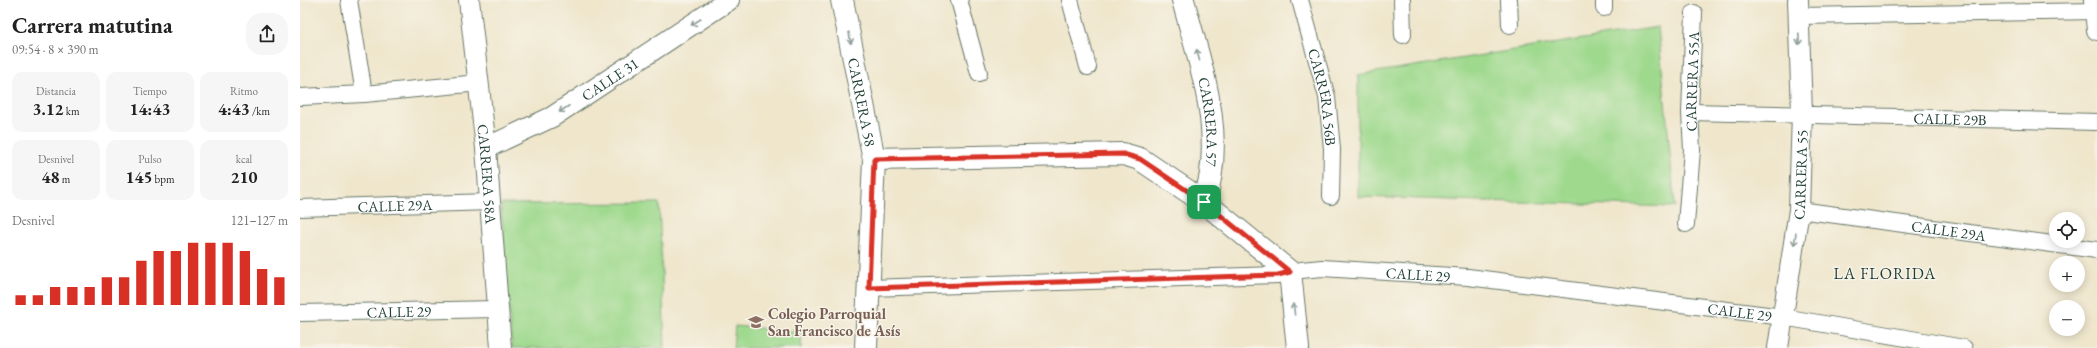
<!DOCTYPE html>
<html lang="es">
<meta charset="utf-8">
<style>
:root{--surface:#fff;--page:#f6f6f6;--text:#222;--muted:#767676;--accent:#d93025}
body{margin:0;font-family:"EB Garamond",serif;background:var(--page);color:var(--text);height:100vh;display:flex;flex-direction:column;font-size:15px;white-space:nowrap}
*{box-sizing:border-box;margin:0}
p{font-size:13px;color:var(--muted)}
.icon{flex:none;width:22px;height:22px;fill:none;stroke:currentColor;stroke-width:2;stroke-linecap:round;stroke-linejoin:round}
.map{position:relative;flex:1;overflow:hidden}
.panel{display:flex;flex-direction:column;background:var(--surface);width:300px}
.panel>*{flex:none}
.buttons{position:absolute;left:1749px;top:212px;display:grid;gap:8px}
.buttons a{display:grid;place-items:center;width:36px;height:36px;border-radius:50%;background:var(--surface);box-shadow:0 2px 10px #0003;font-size:20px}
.pin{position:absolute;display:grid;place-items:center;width:34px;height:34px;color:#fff;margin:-17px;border-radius:8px;box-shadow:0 2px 6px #0006}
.round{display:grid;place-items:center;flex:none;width:42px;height:42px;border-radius:16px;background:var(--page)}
.head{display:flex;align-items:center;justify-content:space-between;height:68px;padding:0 12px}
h1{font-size:22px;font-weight:700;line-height:30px}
.figures{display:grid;grid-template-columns:repeat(3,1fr);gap:6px;height:68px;padding:4px 12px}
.figures div{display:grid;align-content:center;border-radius:10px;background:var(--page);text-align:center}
.figures b{font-size:17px;font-weight:700}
.figures small{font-size:11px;font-weight:400}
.figures p{font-size:11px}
.chart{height:112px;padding:8px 12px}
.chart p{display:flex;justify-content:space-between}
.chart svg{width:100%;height:72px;margin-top:4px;stroke:var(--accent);stroke-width:6}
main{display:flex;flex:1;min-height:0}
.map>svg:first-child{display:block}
.green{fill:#9ed98d;stroke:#5e8b60}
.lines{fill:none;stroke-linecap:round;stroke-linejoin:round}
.minor-casing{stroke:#687869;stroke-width:18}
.tertiary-casing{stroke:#687869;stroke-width:22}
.secondary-casing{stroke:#687869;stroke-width:24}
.minor{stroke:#fff;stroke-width:16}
.tertiary{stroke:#fff;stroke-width:20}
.secondary{stroke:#fff;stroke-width:22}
.oneway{stroke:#8f9e9a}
.route-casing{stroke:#fff;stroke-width:8}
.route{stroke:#d93025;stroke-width:5}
.labels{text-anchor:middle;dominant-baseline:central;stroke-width:3;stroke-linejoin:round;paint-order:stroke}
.street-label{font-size:15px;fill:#1f3d34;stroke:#f7f3e8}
.education-label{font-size:15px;font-weight:bold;fill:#785e54;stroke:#f7f3e8;text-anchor:start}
.neighbourhood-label{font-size:16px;letter-spacing:1px;fill:#1f3d34;stroke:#f7f3e8}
</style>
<main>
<section class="panel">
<div class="head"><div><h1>Carrera matutina</h1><p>09:54 · 8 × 390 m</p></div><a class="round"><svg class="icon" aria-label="share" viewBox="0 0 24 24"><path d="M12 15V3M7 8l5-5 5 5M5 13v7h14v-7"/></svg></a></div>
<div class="figures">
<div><p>Distancia</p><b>3.12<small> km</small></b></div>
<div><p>Tiempo</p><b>14:43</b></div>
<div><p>Ritmo</p><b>4:43<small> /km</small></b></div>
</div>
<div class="figures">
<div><p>Desnivel</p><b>48<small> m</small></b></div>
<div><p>Pulso</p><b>145<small> bpm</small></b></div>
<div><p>kcal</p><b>210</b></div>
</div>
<div class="chart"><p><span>Desnivel</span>121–127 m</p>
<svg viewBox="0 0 160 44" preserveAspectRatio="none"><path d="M5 44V38M15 44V38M25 44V33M35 44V33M45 44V33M55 44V27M65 44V27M75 44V17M85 44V11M95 44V11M105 44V6M115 44V6M125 44V6M135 44V11M145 44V22M155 44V27"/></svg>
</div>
</section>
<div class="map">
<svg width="1797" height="348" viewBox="0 0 1797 348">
<rect width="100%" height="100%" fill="#f7f3e8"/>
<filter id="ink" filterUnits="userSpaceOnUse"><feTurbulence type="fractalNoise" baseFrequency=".025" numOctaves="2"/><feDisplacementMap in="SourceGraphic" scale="8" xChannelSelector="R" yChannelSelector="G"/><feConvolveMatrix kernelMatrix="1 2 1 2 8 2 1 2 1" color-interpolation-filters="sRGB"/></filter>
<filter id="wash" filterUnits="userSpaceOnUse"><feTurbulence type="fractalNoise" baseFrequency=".012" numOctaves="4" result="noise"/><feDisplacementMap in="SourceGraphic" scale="16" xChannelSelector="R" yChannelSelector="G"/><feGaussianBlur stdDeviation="0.9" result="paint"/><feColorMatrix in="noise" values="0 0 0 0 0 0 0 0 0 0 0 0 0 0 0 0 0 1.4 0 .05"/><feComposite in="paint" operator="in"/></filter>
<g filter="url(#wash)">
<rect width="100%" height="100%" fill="#efe6cc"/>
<path class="green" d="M1358,27L1375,207L1058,197V75Z
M359,203L365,348H212L201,204Z
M435,326L502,332L501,348H433Z"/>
</g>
<g filter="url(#ink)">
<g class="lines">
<g class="minor-casing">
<g id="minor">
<path d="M49,0L64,94"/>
<path d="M659,0L679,73"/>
<path d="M770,0L788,67"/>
<path id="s1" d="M1000,0L1027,97L1032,149L1031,196"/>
<path d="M1102,0L1103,35"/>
<path d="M1209,0L1210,25"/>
<path d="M1304,0V8"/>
<path d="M1499,16L1795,11"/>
<path d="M0,97L64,94L179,83"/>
<path id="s2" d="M1390,112L1797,122"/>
<path id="s3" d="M0,208L190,202"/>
<path id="s4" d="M1499,210L1797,250"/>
<path id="s5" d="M1386,224L1392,150L1390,112L1394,13"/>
<path id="s6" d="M569,288L978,275L1001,270L1022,268L1168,277L1483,317L1664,348"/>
<path id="s7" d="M0,313L198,309"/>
</g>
</g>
<g class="tertiary-casing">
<g id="tertiary">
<path id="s8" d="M169,0L186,148L201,348"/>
<path d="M1794,0L1797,30"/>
<path id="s9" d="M186,148L252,117L429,0"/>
<path id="s10" d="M1478,348L1499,210L1502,113L1498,0"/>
</g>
</g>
<g class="secondary-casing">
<g id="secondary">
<path id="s11" d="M542,0L574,159L566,348"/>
<path id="s12" d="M883,0C900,64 927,136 904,202"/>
<path d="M574,159L823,154L840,159L904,202L990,272L998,348"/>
</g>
</g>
<use href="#minor" class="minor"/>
<use href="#tertiary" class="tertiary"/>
<use href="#secondary" class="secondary"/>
</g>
<defs><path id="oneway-shaft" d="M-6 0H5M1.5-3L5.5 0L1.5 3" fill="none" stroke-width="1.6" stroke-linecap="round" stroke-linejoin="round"/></defs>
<g class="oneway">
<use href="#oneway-shaft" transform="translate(396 22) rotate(147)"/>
<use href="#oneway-shaft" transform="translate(550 38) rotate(79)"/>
<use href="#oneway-shaft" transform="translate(1499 39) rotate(88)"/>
<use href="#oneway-shaft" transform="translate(898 55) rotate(-105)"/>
<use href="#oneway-shaft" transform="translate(264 109) rotate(147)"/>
<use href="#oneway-shaft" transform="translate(1495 239) rotate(99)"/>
<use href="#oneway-shaft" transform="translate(994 309) rotate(-96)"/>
</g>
</g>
<g class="lines" filter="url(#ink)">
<g class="route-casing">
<path id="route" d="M823,154L840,159L904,202L990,272L978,275L569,288L574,159Z"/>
</g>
<use href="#route" class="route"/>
</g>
<defs>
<g id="school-bare" transform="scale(1.2)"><path d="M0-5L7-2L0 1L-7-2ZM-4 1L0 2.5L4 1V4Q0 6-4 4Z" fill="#8d6e63" stroke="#f7f3e8" stroke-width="2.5" paint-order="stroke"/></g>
</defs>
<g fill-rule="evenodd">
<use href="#school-bare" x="456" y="322"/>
</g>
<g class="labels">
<g class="street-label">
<text stroke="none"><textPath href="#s9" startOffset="142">CALLE 31</textPath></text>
<text stroke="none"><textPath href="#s5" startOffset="143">CARRERA 55A</textPath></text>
<text stroke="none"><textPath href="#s1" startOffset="100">CARRERA 56B</textPath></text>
<text stroke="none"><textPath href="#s11" startOffset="104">CARRERA 58</textPath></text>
<text stroke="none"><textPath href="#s2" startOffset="260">CALLE 29B</textPath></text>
<text stroke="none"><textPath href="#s12" startOffset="125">CARRERA 57</textPath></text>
<text stroke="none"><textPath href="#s8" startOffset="175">CARRERA 58A</textPath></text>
<text stroke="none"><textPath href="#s10" startOffset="175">CARRERA 55</textPath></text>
<text stroke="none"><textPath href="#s3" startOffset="95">CALLE 29A</textPath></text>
<text stroke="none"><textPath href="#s4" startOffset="151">CALLE 29A</textPath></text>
<text stroke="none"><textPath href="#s6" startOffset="550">CALLE 29</textPath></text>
<text stroke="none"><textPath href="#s7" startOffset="99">CALLE 29</textPath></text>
<text stroke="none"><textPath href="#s6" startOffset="874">CALLE 29</textPath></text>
</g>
<g class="education-label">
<text x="468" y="313">Colegio Parroquial<tspan x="468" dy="17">San Francisco de Asís</tspan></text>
</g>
<g class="neighbourhood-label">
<text x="1585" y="273">LA FLORIDA</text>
</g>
</g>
</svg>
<div class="buttons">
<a><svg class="icon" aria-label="locate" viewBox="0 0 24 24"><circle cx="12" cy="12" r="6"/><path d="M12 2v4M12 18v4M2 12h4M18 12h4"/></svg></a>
<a>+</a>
<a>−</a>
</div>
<div class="pin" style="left:904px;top:202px;background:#1e9e55"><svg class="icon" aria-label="arrive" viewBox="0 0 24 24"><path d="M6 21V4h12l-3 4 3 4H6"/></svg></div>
</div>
</main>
